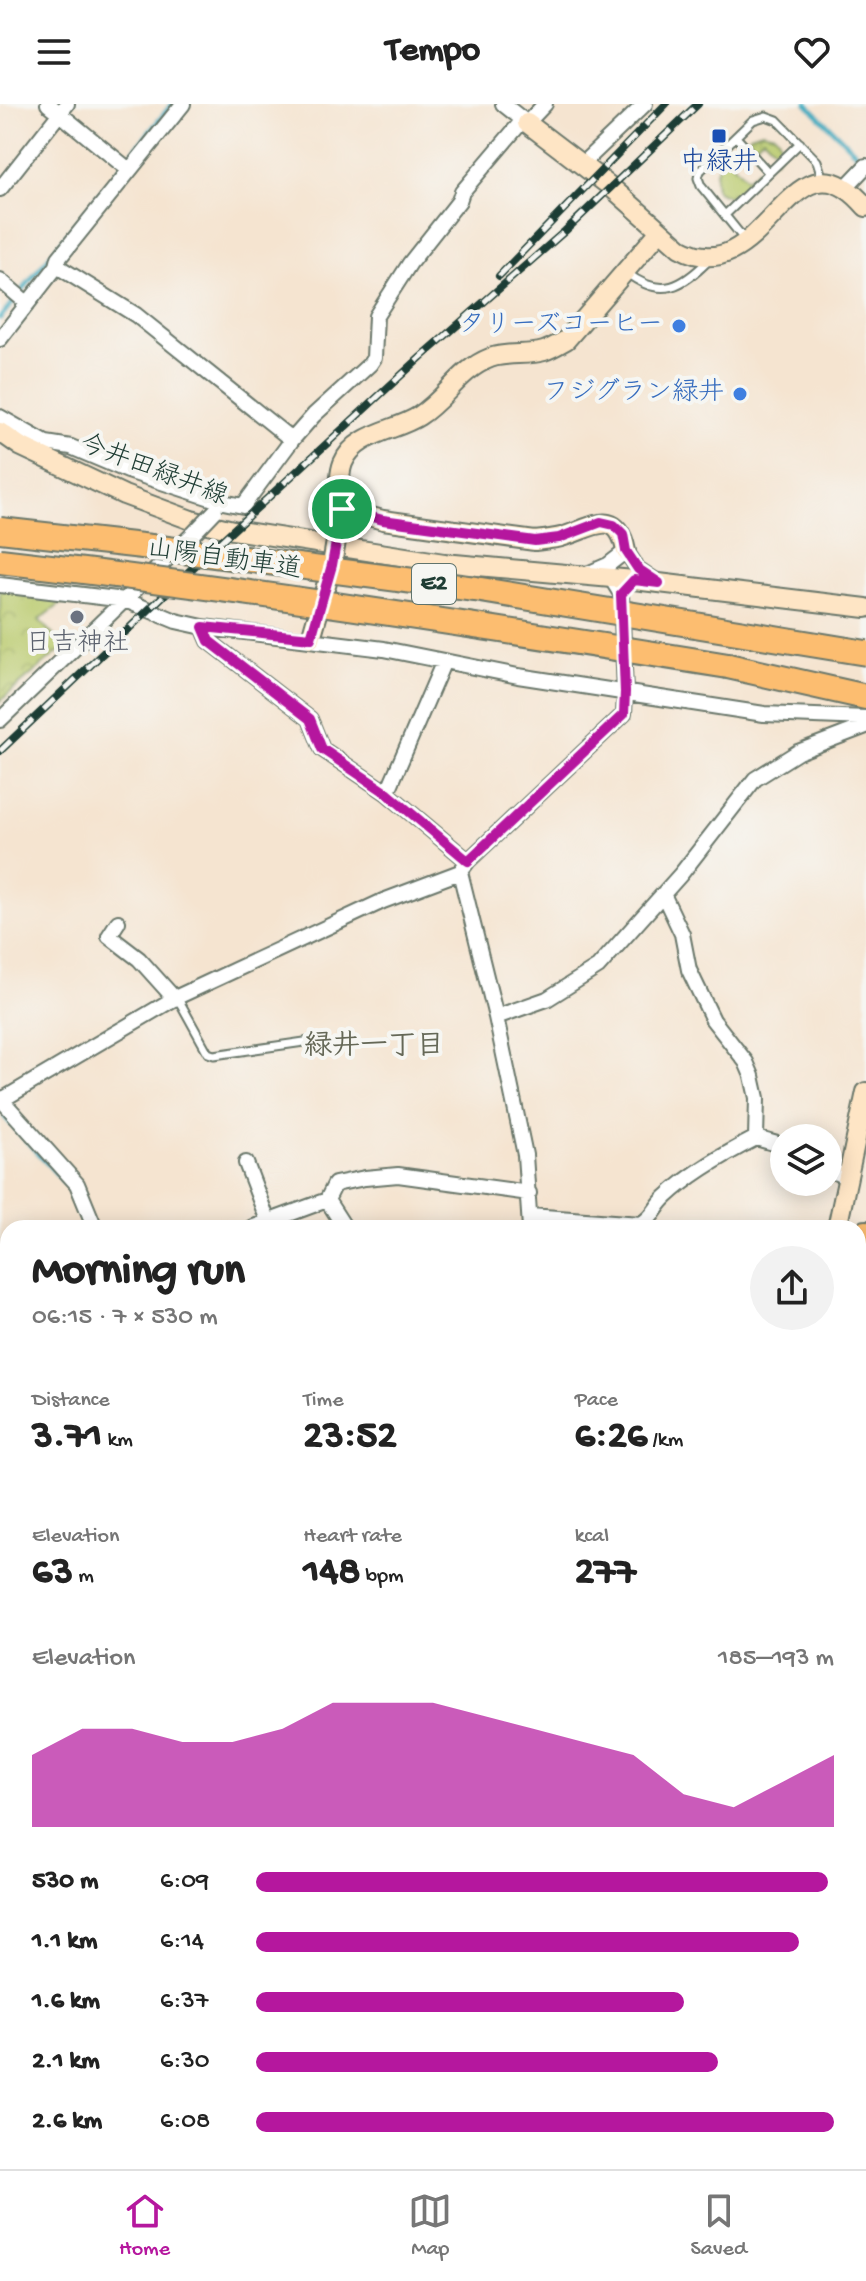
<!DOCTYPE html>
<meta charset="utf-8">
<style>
:root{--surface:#fff;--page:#f2f2f2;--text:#222;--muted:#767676;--line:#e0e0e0;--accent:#b5179e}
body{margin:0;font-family:"Gochi Hand","Klee One",sans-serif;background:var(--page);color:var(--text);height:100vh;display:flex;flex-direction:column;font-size:30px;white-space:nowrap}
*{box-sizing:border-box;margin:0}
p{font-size:26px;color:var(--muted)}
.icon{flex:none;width:44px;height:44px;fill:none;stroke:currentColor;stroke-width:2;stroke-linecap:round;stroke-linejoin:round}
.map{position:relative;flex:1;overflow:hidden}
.side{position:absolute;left:0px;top:1116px;width:866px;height:950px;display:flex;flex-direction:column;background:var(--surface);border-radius:24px 24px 0 0;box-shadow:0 4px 20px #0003}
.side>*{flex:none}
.fabs{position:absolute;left:770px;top:1020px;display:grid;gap:16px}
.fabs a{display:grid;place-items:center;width:72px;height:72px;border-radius:50%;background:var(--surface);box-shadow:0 4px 20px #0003;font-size:40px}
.pin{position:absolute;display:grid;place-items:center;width:68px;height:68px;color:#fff;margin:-34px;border:4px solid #fff;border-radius:50%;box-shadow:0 2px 8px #0007}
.round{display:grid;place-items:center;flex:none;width:84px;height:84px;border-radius:42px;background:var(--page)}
.overview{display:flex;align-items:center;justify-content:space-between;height:136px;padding:0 32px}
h1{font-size:44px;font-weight:800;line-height:60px}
.metrics{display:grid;grid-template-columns:repeat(3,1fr);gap:12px;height:136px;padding:8px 32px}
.metrics div{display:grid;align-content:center}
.metrics b{font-size:40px;font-weight:800}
.metrics small{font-size:22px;font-weight:400}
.metrics p{font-size:22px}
.chart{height:224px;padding:16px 32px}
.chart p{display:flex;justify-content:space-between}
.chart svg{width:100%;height:144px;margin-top:8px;fill:var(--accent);opacity:.7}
ul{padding:0 32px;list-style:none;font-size:26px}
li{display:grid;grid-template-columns:128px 96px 1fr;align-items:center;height:60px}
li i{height:20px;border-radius:10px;background:var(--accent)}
header{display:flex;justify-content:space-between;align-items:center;height:104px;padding:0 32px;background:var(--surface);font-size:36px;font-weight:800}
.menu{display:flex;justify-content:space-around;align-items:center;height:112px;border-top:2px solid var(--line);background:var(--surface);font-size:22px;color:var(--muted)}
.menu a{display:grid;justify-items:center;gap:4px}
.menu .selected{color:var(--accent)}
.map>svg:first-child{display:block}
.grass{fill:url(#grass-tufts);stroke:#6c8450;stroke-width:2}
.park{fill:url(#park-crowns);stroke:#6c8450;stroke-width:2}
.water{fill:url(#water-waves);stroke:#2e7378;stroke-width:2}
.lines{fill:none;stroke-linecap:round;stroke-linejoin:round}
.stream{stroke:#3da9bd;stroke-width:5}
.lane-casing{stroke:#6a776b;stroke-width:11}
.street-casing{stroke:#6a776b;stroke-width:18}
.secondary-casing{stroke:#6a776b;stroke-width:22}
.highway-casing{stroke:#6a776b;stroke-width:28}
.lane{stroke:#fff;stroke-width:7}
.street{stroke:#fff;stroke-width:14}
.secondary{stroke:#fee5c5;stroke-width:18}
.highway{stroke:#fcbd6f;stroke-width:24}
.rail-casing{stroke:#1f3d34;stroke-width:8}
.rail{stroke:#f6f6f2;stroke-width:5;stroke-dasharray:15;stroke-linecap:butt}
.street-bridge-casing{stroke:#6a776b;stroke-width:18;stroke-linecap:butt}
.secondary-bridge-casing{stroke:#6a776b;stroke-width:22;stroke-linecap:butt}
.highway-bridge-casing{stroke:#6a776b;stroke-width:28;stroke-linecap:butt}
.street-bridge{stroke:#fff;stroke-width:14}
.secondary-bridge{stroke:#fee5c5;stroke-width:18}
.highway-bridge{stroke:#fcbd6f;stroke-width:24}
.route-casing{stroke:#fff;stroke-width:16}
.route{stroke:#b5179e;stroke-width:10}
.transit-dot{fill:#1a4fb4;stroke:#f6f6f2;stroke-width:3}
.shop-dot{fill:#3f7fe0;stroke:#f6f6f2;stroke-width:3}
.worship-dot{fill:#6b7280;stroke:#f6f6f2;stroke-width:3}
.labels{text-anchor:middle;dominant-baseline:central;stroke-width:8;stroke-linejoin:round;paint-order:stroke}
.shield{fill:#f6f6f2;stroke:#60746d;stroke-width:2}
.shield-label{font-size:24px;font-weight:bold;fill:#1f3d34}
.transit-label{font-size:26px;fill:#164399;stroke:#f6f6f2}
.shop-label{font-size:26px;fill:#366cbe;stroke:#f6f6f2;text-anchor:end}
.street-label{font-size:26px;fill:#1f3d34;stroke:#f6f6f2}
.worship-label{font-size:26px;fill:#5b616d;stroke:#f6f6f2}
.neighbourhood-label{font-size:28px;font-weight:bold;fill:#656857;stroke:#f6f6f2}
</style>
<header><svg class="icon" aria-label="menu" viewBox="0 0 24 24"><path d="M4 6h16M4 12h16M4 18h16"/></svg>Tempo<svg class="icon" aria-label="heart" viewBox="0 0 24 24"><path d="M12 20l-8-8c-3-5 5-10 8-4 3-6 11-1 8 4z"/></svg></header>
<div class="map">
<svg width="866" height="2065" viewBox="0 0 866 2065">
<defs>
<pattern id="grass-tufts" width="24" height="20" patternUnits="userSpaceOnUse" patternTransform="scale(2)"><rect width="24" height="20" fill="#baca6d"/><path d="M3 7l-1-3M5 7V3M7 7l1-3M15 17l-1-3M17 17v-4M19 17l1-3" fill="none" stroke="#9fae5f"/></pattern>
<pattern id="park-crowns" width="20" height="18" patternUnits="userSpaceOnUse" patternTransform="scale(2)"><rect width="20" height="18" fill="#baca6d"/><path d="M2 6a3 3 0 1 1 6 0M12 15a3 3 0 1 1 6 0" fill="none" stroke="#9fae5f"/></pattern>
<pattern id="water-waves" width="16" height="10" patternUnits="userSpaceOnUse" patternTransform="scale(2)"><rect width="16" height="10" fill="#3da9bd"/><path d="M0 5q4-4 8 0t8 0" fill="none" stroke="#338b9a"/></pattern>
</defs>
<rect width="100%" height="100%" fill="#f6f6f2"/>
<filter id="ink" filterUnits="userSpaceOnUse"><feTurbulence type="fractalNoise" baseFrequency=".0125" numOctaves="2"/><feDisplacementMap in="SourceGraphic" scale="16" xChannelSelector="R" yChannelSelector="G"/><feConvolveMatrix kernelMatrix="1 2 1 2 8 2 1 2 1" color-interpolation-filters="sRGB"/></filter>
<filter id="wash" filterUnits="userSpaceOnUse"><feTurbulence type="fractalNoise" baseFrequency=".006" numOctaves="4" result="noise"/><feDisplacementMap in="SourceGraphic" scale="32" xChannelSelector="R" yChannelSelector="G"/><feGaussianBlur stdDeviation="1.8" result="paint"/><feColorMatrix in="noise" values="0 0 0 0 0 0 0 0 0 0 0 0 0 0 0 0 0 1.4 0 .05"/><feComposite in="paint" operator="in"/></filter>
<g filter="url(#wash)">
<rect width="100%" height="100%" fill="#f5e4d0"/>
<path class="grass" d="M762,27L775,30C783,39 783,49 773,57L768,56L777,47L763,33L754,42L749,35L750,31Z
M735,44L739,48L730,57L747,75L757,66L759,71L740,89L729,93L717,87C711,71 719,56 731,45Z"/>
<path class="park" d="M0,484L69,494L39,516L64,543L0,597Z"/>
<path class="water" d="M0,2027L8,2045V2058H14L17,2065H0Z"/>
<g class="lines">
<path class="stream" d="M807,0L863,56
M0,214L172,0
M5,1013L69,1083L85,1124
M0,1505L8,1497"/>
</g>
</g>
<g filter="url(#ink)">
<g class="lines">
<g class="lane-casing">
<path id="lane" d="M736,33L769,69
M725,111L800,39
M744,135L701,82L698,74L700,67L753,16L766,12L777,16L817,57L823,76
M627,169C662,196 683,182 709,156
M177,893L208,949L214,951L318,936
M858,1703L866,1673V1586
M781,2065L782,2058"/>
</g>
<g class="street-casing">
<path id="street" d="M48,0L129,66
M503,0L527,19L545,0
M581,61L645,0
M846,83L866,62
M0,85L67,0
M57,162L136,211L292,336
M0,176L27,199
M0,235L57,162L59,154L183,0
M0,313L46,339L71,343L128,367L223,398L243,402L292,336L314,311L370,260L374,254L376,212L410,159L459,97L462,88L523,16
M585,471L608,461L626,447L638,465L659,479
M0,481L125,496L176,517L203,523L384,545L518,572L764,610L866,614
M203,523L209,537L310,615L322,645L387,689L468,757
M0,616L193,430
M387,689L444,557
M460,768L496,913L525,1051L530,1124
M663,790L682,830L689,866L713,916L746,958L752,972L757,994L756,1034
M118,818L109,832L139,855L175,895
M496,913L547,895L598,863L681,770L755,675L798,648L866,622
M0,994L77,1080L95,1124
M0,997L177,893L383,797L460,768L468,757L624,610L625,588L621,490L611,474
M246,1059L268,1117
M828,1065L848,1074
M530,1112L641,1120C655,1112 655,1103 666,1093C691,1069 725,1050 756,1034L784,1042
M251,1124L327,1096
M345,1124L327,1096L335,1080L365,1074L398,1071L529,1089
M0,1592L8,1600
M0,1926L8,1943
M85,2058L92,2065
M395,2058L400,2065
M190,2065L201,2058"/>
</g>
<g class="secondary-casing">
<path id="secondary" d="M527,19L611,83L680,144C766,192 790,13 866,103
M0,328L20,342L124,391L191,416L233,426L444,459L634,476L866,504
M342,405L383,416L535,437C543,436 553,435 561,433C591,425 617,401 626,447
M339,419C343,400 336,377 343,359C355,329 396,327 419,312C446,295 459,266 490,254C506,248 527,252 544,247C551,245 559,240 566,236L660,127
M311,534L332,461
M837,1124L866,988
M0,1968L8,1986
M41,2058L44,2065
M594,2058L602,2065"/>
</g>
<g class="highway-casing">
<path id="highway" d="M728,562L866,593
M858,1164L866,1129
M858,1482L866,1525
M456,2065L465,2058"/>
</g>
<use href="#lane" class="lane"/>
<use href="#street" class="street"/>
<use href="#secondary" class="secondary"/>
<use href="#highway" class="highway"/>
<g class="rail-casing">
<path id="rail" d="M499,172L666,0
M0,647L221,437L421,253L565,127L698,0"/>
</g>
<use href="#rail" class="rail"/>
<g class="street-bridge-casing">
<path id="street-bridge" d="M193,430L215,407"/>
</g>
<g class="secondary-bridge-casing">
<path id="secondary-bridge" d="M332,461L339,419"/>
</g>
<g class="highway-bridge-casing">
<path id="highway-bridge" d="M0,426L160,444L475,485L866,549
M0,457C244,485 486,523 728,562"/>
</g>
<use href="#street-bridge" class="street-bridge"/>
<use href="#secondary-bridge" class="secondary-bridge"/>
<use href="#highway-bridge" class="highway-bridge"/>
</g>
</g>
<g class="lines" filter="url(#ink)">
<g class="route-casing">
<path id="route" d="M342,405L383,416L535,437L559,434L601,418L614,421L623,430L626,447L638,465L659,479L634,476L621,490L625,588L624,610L468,757L387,689L322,645L310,615L209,537L203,523L311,534L332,461Z"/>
</g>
<use href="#route" class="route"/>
</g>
<rect class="transit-dot" x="711" y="24" width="16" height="16" rx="4"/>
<g class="shop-dot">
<circle cx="679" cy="222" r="8"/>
<circle cx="740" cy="290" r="8"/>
</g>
<circle class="worship-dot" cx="77" cy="513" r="8"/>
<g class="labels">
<rect class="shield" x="412" y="460" width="44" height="40" rx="6"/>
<g class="shield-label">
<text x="434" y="480">E2</text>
</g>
<g class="transit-label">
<text x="719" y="60">中緑井</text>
</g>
<g class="shop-label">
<text x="663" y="222">タリーズコーヒー</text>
<text x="724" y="290">フジグラン緑井</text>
</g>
<g class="street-label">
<text transform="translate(153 368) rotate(21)">今井田緑井線</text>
<text transform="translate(224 457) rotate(8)">山陽自動車道</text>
</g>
<g class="worship-label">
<text x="77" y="541">日吉神社</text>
</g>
<g class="neighbourhood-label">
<text x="374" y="943">緑井一丁目</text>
</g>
</g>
</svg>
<div class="fabs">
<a><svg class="icon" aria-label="layers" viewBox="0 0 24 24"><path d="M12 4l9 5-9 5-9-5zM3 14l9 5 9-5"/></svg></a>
</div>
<div class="pin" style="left:342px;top:405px;background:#1e9e55"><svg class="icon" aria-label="arrive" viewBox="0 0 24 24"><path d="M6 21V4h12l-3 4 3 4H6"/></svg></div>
<section class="side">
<div class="overview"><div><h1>Morning run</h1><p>06:15 · 7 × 530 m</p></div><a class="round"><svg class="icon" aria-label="share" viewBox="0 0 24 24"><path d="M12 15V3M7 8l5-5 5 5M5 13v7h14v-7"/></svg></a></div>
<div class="metrics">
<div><p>Distance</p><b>3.71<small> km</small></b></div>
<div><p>Time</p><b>23:52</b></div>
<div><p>Pace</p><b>6:26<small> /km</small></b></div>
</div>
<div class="metrics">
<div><p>Elevation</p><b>63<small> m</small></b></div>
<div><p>Heart rate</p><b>148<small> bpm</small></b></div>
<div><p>kcal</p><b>277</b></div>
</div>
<div class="chart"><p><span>Elevation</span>185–193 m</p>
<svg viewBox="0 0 160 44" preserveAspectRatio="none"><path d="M0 44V22L10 14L20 14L30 18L40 18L50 14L60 6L70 6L80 6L90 10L100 14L110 18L120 22L130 34L140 38L150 30L160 22V44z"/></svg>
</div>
<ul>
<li><b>530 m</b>6:09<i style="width:99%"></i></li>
<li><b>1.1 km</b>6:14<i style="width:94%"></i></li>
<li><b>1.6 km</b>6:37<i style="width:74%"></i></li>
<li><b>2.1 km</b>6:30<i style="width:80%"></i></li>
<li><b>2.6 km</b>6:08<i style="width:100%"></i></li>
</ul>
</section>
</div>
<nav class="menu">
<a class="selected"><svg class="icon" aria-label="home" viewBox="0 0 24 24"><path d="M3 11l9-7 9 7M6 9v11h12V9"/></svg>Home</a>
<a><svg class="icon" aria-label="map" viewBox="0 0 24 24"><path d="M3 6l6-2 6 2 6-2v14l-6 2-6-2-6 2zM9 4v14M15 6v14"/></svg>Map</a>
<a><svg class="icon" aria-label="saved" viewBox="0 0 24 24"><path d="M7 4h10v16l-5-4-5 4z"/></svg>Saved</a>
</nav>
